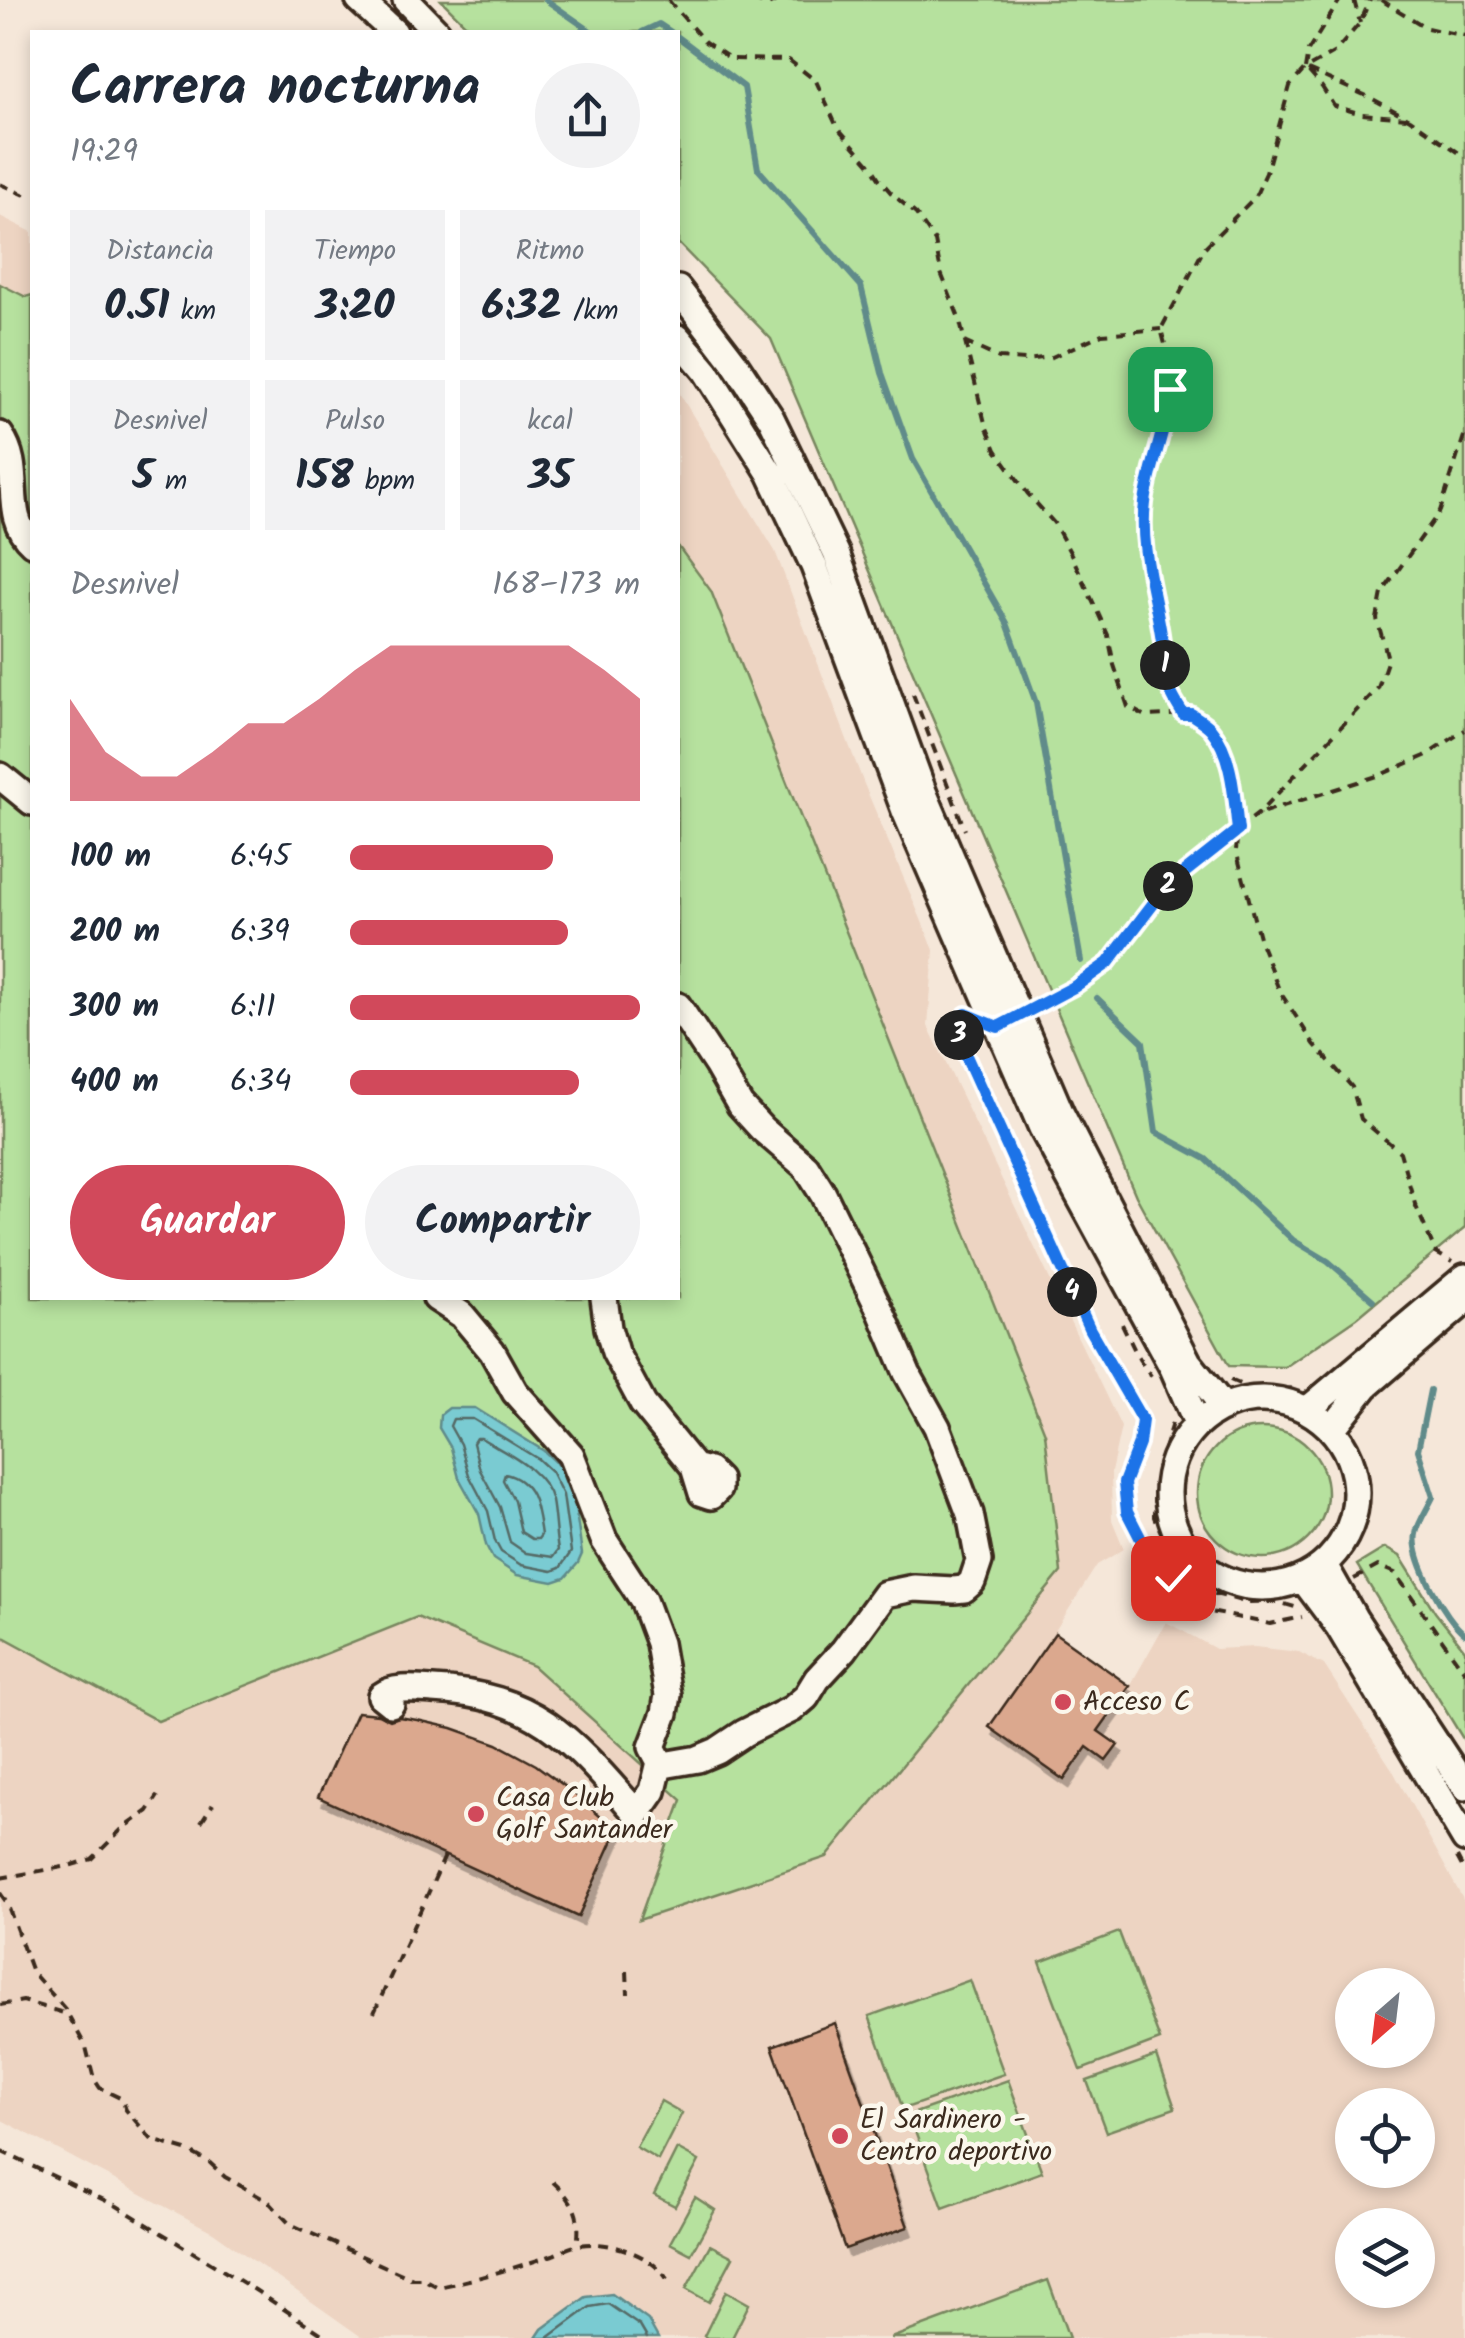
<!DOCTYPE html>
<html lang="es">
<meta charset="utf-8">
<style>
:root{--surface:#fff;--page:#f2f2f3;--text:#1f2937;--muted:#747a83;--accent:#d1495b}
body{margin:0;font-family:Kalam,sans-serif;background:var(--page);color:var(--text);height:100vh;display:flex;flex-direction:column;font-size:38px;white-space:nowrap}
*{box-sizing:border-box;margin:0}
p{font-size:32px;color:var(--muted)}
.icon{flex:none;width:55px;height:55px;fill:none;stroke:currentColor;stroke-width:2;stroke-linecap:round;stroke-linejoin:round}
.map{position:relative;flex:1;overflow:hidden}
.details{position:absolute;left:30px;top:30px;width:650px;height:1270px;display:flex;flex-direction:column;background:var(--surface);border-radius:0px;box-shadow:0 5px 15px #0003}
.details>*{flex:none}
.needle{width:65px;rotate:208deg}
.controls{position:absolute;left:1335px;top:1968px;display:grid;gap:20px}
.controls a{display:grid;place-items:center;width:100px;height:100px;border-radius:50%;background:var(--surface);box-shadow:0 5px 15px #0003;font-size:50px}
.pin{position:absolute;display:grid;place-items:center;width:85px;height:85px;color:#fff;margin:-42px;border-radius:20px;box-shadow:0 5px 15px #0006}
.km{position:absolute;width:50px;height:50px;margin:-25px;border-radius:50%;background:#222;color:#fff;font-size:28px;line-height:50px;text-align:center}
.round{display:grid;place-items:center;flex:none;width:105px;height:105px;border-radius:52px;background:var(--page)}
.headline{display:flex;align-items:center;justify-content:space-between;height:170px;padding:0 40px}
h1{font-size:55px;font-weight:700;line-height:75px}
.stats{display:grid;grid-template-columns:repeat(3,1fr);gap:15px;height:170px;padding:10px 40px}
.stats div{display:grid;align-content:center;border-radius:0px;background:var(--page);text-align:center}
.stats b{font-size:42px;font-weight:700}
.stats small{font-size:28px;font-weight:400}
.stats p{font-size:28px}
.chart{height:280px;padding:20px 40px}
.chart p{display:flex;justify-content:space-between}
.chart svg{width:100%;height:180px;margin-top:10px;fill:var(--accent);opacity:.7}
.primary-button{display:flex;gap:20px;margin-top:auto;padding:20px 40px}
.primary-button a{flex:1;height:115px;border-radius:60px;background:var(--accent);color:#fff;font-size:40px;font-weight:700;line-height:115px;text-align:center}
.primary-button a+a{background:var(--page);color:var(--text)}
ul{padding:0 40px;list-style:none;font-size:32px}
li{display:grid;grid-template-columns:160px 120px 1fr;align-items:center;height:75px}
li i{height:25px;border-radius:12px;background:var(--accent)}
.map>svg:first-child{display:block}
.built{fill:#edd4c2;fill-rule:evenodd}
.green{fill:#b6e19e;stroke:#78865e;stroke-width:2.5}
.water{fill:#7acbd2;stroke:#618b8a;stroke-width:2.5}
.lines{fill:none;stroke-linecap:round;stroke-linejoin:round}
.shore{stroke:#546a66;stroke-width:2.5}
.stream{stroke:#618b8a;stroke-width:6}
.building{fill:#dba88e;stroke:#3b2a1e;stroke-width:2.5;filter:url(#shadow)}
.minor-casing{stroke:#3b2a1e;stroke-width:32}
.path{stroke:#3b2a1e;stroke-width:4;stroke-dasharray:10 8;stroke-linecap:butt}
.minor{stroke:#fbf7ec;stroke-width:25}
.route-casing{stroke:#fff;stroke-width:20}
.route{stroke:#1a73e8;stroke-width:12}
.poi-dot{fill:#d1495b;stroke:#fbf7ec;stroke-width:4}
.labels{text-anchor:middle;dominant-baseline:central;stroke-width:9;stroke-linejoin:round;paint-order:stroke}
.poi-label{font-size:28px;fill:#3b2a1e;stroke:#fbf7ec;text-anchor:start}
</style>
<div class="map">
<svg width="1465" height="2338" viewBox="0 0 1465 2338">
<defs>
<filter id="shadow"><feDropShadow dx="4.5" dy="8" stdDeviation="0" flood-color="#0004"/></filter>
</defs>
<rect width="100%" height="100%" fill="#f5e7d9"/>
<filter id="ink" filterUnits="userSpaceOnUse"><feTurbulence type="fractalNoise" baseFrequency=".01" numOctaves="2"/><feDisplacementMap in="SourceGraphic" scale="20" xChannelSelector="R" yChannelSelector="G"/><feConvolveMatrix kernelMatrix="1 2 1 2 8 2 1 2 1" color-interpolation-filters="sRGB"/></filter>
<g filter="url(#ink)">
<path class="built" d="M0,216L32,232V1298H678V391L775,551L864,784L934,950L928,1026L1121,1427L1111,1472L1112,1520L1124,1549L1097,1565L1034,1664L1108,1717L1130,1686L1166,1622L1216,1649L1255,1647L1299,1652L1324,1665L1392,1769L1465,1903V2338H363L213,2232L0,2119ZM1352,1985H1418V2050H1352ZM1352,2105H1418V2170H1352ZM1352,2225H1418V2290H1352Z"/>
<path class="green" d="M441,0H1465V1228L1357,1318L1285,1367L1229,1366L1136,1196L771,339L678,243V32H473Z
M0,284L26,297L32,295V1298H678V546L711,591L1045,1433L1061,1572L827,1857L639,1920L682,1800L533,1666L417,1617L158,1721L0,1635Z
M1197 1493a65 65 0 1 1 130 0a65 65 0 1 1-130 0Z
M1385,1548L1400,1556L1435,1612L1465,1650V1742L1357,1565Z
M1119,1932L1160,2040L1081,2070L1040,1962Z
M970,1980L1004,2074L903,2109L869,2016Z
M1157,2056L1175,2108L1106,2132L1087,2081Z
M1008,2080L1042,2172L943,2208L909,2115Z
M661,2101L682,2113L658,2160L636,2147Z
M677,2149L699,2161L675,2206L654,2195Z
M695,2197L715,2210L691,2254L670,2243Z
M710,2245L733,2257L709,2302L686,2289Z
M1048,2280L1069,2338H891Z
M726,2291L749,2304L732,2338H707L704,2336Z"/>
<path class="water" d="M449,1408H475L544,1451L559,1465L573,1491L582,1554L578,1563L565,1578L553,1582L517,1575L493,1559L486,1545L479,1514L459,1478L451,1448L439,1428L440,1415Z
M612,2294L648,2320L658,2338H536L542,2329L586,2297Z"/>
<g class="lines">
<path class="shore" d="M453,1419H473L538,1459L551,1471L563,1495L571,1552L560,1568L552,1571L521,1565L501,1552L495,1541L488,1511L469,1475L460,1444L450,1426Z
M476,1438H481C507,1454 544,1469 552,1501C555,1517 555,1534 558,1550L553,1557L526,1553L510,1542L500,1507L480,1470L473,1443Z
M505,1474C535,1481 537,1508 541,1535L538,1539H532L521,1532L514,1501L503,1480Z
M548,2338L590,2307L608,2304L640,2326L647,2338"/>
<path class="stream" d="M546,0L592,32
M642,32L659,24L671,32
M678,37L744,87L758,169L861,286L882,373L913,459L1007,623L1036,703L1081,961
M1097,998L1143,1042L1156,1132L1206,1159L1293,1240L1328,1261L1373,1300
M1430,1390L1418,1450L1433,1497C1428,1508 1418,1522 1416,1534C1411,1558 1445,1619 1465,1634"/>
</g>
<path class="building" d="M1055,1633L1130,1686L1098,1731L1118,1745L1106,1761L1087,1747L1064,1780L989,1727Z
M357,1712L378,1714L390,1720L399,1717L417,1720L452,1728L497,1744L536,1765L570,1790L617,1831L578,1917L318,1797Z
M835,2023L908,2227L845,2249L772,2046Z"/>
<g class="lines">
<g class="minor-casing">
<path id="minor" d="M359,0L394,32
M406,0L437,32
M678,289L734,362L771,418L789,455L836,553L924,794L1061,1114L1188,1362L1223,1406
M678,338L706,371L770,473L814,566L905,811L1042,1128L1173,1368L1197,1423
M0,435C25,470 0,514 32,543
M0,776L32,802
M604,1298L608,1328L615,1352L643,1404L694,1467L702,1493L711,1496L718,1489V1480L709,1471L694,1467
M1168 1493a94 94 0 1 1 188 0a94 94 0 1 1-188 0Z
M1307,1410L1465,1277
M1332,1429L1366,1386L1465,1301
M1324,1565L1354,1618L1465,1787
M1303,1579L1339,1627L1465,1839
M391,1704L381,1696C394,1686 416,1689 433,1690C537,1695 573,1741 637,1814L653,1791L660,1762L652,1747L665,1713L668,1695L659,1643L643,1600L604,1540L571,1455L515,1392L492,1351L462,1315L436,1298
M660,1762L669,1764L698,1759L717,1751L744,1733L792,1709L806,1697L817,1679L844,1650L885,1594L914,1588L954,1590L964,1589L972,1582L979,1561L970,1514L937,1427L907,1373L882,1314L823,1194L806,1167L762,1129L740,1105L717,1065L678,1006"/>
</g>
<path class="path" d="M668,0L705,42L731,59L789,60L816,81L837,127L869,163L880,180L893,195L916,214L935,241L941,273L959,318L985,423L996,450L1028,494L1054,523L1072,556L1108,635L1114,665L1128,707L1145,716L1191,714L1211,729L1226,758L1233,790L1238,830L1236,850L1261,945L1280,992L1314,1044L1352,1087L1361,1119L1400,1152L1415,1204L1436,1253L1452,1262
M752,0L768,5L778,0
M1354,0L1360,23
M1381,0L1427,28L1465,36
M1305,69L1308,51L1340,0
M1308,70L1369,97L1410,119L1465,157
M1309,72L1322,87L1334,106L1362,114L1406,118
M0,184L32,198
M964,342L999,358L1025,360L1052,357L1102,334L1161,329
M913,694L965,830
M1182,712L1169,690L1142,529L1146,498L1168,413L1169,359L1161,329L1205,247L1255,197L1266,173L1290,86L1305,69L1335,52L1360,23L1370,0
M1264,812L1380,775L1425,756L1465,730
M1037,1006L1074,987L1107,963L1166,887L1259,813L1378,688L1388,659L1377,619L1382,593L1440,511L1465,433
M970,1015L966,1014L958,1038L1090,1330L1141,1420L1139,1444L1124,1483L1127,1511L1144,1545L1201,1610L1270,1624L1302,1617
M1122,1324L1139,1359L1151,1376
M1230,1380L1254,1390L1299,1388
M1172,1423L1159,1465L1154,1498V1517L1176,1565L1204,1591L1249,1603L1277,1602L1295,1607
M1348,1560C1347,1546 1357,1535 1360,1521C1368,1493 1360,1466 1353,1439
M1354,1579L1378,1566L1395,1573L1465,1672
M201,1822L213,1804
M1457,1857L1465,1872
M0,1878L69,1866L92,1859L121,1830L148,1811L158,1796
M0,1893L7,1903L32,1972L65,2009L86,2047L94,2079L100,2088L122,2099L126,2110L152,2140L186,2150L209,2162L225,2177L269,2202L290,2224L413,2279H423L438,2287C477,2279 515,2268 553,2255C560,2252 567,2248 575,2246C604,2238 652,2254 667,2279
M627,1971L628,1994
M0,2005L23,2001L67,2014
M374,2013L445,1856
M0,2151L117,2206L255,2290L328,2338
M553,2182C573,2200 582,2216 577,2245"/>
<use href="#minor" class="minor"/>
</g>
</g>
<g class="lines" filter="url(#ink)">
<g class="route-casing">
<path id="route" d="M1170,389C1167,428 1150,464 1145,503C1139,549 1156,595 1162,641C1164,656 1164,672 1169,687C1171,696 1178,705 1183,714H1191C1197,718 1206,723 1211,729C1233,755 1234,798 1238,830L1166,887L1108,963L1074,987L998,1027L966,1014L958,1038L1090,1330L1142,1420L1139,1444L1124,1483L1127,1512L1144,1545L1173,1578"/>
</g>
<use href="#route" class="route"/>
</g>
<g class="poi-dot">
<circle cx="1063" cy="1702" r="10"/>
<circle cx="476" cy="1814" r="10"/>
<circle cx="840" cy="2136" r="10"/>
</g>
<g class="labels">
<g class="poi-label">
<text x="1083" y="1702">Acceso C</text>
<text x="496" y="1798">Casa Club<tspan x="496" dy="32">Golf Santander</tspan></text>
<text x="860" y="2120">El Sardinero -<tspan x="860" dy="32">Centro deportivo</tspan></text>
</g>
</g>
</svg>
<div class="controls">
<a><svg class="needle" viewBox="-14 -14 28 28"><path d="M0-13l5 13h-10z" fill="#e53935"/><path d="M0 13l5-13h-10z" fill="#747a83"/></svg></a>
<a><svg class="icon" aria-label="locate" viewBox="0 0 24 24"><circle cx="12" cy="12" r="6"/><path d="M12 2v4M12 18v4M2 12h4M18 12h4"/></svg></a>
<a><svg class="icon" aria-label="layers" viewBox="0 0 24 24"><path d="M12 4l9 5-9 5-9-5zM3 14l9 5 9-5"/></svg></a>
</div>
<div class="pin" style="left:1170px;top:389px;background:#1e9e55"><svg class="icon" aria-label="arrive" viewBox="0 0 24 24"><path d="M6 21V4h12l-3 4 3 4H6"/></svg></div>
<div class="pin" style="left:1173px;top:1578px;background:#d93025"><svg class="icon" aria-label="check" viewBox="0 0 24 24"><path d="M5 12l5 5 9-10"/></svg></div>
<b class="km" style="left:1165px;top:665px">1</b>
<b class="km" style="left:1168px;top:886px">2</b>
<b class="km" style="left:959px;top:1035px">3</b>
<b class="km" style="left:1072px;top:1292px">4</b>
<section class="details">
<div class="headline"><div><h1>Carrera nocturna</h1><p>19:29</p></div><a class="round"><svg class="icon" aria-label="share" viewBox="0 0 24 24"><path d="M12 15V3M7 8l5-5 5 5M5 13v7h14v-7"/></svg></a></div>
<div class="stats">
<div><p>Distancia</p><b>0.51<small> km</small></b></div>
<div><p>Tiempo</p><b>3:20</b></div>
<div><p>Ritmo</p><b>6:32<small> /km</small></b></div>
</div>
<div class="stats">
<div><p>Desnivel</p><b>5<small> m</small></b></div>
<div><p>Pulso</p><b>158<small> bpm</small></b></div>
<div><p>kcal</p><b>35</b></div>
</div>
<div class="chart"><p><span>Desnivel</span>168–173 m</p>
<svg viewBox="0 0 160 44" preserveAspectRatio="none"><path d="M0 44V19L10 32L20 38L30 38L40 32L50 25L60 25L70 19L80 12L90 6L100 6L110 6L120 6L130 6L140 6L150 12L160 19V44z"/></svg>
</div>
<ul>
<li><b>100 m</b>6:45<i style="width:70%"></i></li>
<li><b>200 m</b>6:39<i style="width:75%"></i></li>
<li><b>300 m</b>6:11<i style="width:100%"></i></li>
<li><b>400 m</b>6:34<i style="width:79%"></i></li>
</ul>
<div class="primary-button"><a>Guardar</a><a>Compartir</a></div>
</section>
</div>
